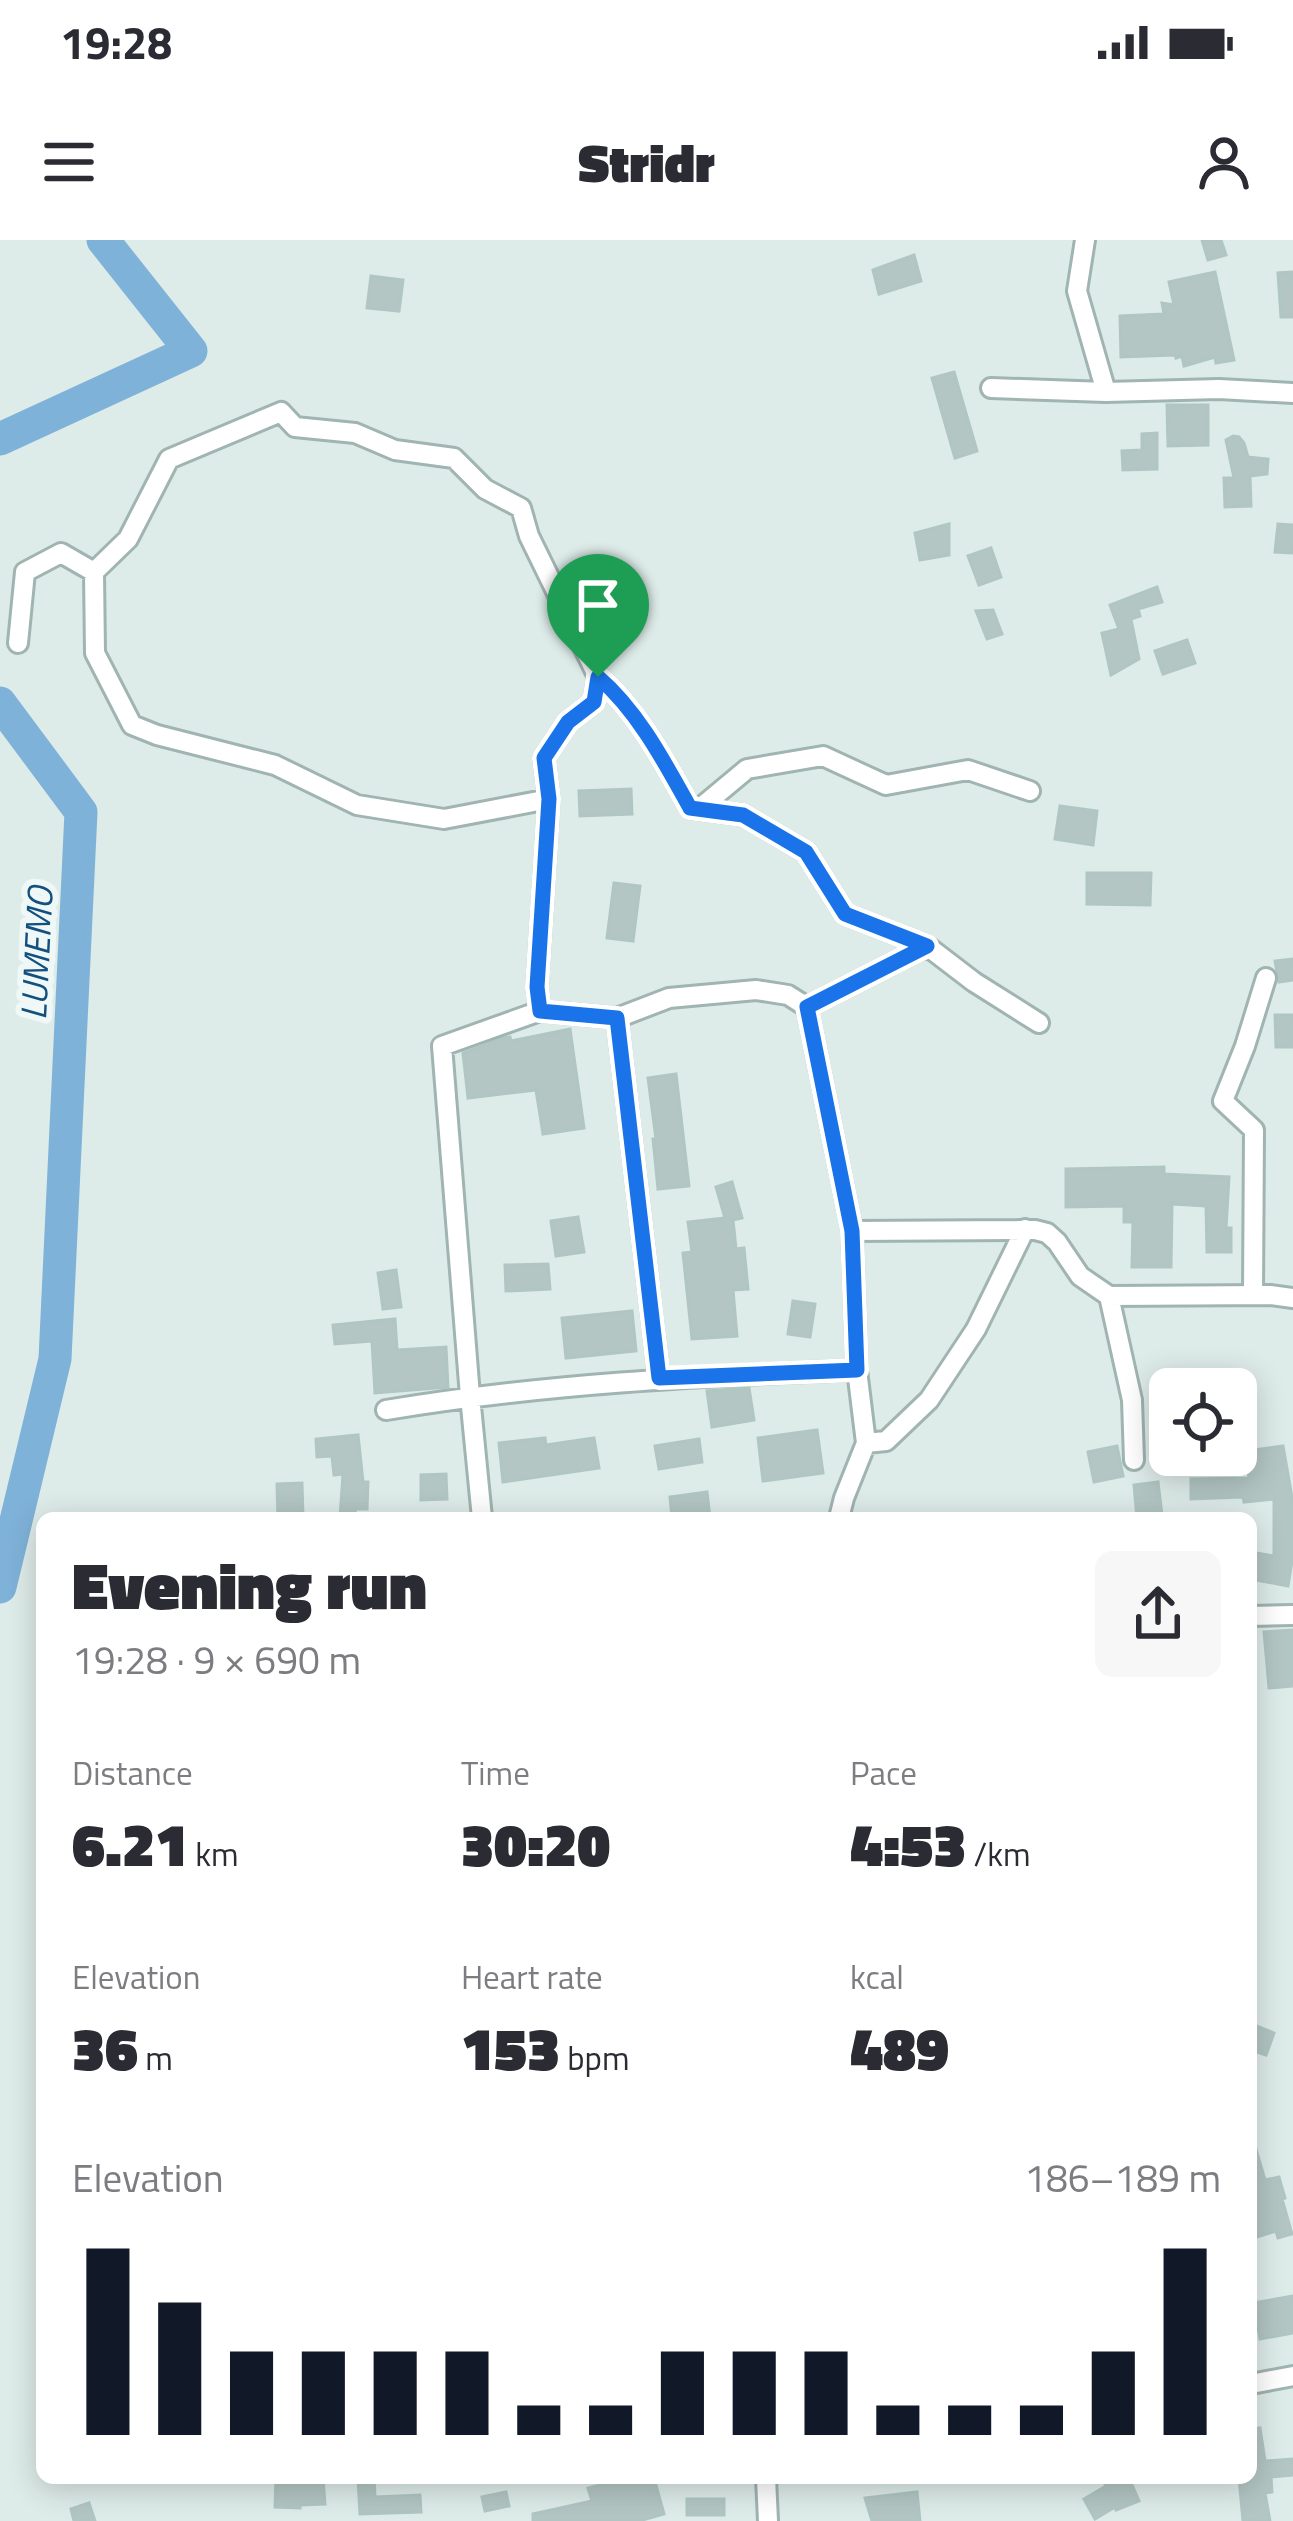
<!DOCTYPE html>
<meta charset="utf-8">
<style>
:root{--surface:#fff;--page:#f7f7f7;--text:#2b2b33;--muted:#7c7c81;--accent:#111827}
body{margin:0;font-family:"Titillium Web",sans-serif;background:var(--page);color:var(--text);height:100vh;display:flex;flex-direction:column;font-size:45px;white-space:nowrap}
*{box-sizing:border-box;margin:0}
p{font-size:39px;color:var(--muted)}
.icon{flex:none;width:66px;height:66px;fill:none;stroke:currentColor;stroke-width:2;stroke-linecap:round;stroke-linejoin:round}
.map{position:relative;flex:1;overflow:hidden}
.details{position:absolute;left:36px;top:1272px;width:1221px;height:972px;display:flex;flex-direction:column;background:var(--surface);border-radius:18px;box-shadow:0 6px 30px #0003}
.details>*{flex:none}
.tools{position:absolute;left:1149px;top:1128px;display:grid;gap:24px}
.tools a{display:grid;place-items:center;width:108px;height:108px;border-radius:18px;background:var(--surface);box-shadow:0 6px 30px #0003;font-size:60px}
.pin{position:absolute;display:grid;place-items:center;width:102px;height:102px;color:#fff;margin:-123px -51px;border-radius:50% 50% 50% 0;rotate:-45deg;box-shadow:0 0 12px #0007}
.pin .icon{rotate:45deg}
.round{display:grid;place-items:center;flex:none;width:126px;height:126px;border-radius:18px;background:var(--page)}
.summary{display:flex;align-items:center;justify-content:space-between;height:204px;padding:0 36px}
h1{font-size:66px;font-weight:800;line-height:90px}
.figures{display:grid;grid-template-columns:repeat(3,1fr);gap:18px;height:204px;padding:12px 36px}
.figures div{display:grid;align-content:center}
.figures b{font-size:60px;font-weight:800}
.figures small{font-size:33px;font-weight:400}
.figures p{font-size:33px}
.chart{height:336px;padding:24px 36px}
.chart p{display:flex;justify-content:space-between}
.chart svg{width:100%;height:216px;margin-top:12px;stroke:var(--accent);stroke-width:6}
.status{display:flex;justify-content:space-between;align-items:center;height:84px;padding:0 60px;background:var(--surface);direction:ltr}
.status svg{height:33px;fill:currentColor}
header{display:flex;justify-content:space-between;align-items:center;height:156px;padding:0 36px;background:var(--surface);font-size:54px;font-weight:800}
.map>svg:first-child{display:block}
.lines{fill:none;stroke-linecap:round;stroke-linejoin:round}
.river{stroke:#7fb2d8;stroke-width:33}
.building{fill:#b3c6c3;stroke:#b0c6c2;stroke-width:3}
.minor-casing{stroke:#a0b4b2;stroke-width:24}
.minor{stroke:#fff;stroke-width:18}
.route-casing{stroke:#fff;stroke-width:24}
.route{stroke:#1a73e8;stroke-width:15}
.labels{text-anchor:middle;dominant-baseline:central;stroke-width:12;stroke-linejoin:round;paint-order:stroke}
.water-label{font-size:36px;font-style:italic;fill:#11507f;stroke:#eff8f6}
</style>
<div class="status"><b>19:28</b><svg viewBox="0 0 49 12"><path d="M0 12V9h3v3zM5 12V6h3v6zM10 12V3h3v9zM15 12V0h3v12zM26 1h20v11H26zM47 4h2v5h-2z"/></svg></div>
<header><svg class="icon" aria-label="menu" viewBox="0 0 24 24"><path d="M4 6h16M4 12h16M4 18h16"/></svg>Stridr<svg class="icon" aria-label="person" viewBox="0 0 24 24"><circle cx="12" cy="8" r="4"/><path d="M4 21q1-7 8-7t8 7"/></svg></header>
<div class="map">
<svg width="1293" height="2281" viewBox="0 0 1293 2281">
<rect width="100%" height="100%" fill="#deece9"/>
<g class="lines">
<path class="river" d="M0,199L191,111L103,0
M0,463L81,572L55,1119L0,1347"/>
</g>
<path class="building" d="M1202,0H1221L1226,15L1208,20Z
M914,15L921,41L879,54L873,30Z
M1215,32L1234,120L1216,123L1215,117L1184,126L1182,116L1176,118L1175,115L1121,117L1120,76L1164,74L1162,63L1174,65L1169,42Z
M1293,32V77H1281L1278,33Z
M371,36L403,40L399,71L367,68Z
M954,132L977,211L955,218L932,138Z
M1167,165H1208V205L1168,206Z
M1157,193V229L1123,230L1122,211L1142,210V194Z
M1233,196L1239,197L1244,203L1248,217L1268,219L1267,234L1250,236L1251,266L1225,267L1224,238H1234L1226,200Z
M949,284V315L920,320L915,293Z
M1278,284L1293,285V313L1275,312Z
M991,308L1001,337L979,345L968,316Z
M1157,347L1162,362L1138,369L1140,376L1131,379L1139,419L1111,435L1102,393L1119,389L1110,365Z
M993,370L1002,394L987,399L976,371Z
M1187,400L1195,423L1163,434L1155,411Z
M631,549L632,574L580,576L579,551Z
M1060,566L1097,571L1093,605L1055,599Z
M1087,633H1151L1150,665L1087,664Z
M614,643L640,646L633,701L607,698Z
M1293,719V740L1279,742L1275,721Z
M1275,775H1293V807H1276Z
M570,789L584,888L543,894L536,850L468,858L463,813L504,798L510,797L511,801Z
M676,834L689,946L658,949L653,899H656L648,838Z
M1164,927V934L1229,937L1226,988H1231V1012H1207L1206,966L1172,964L1171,1027H1132L1133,982H1124V966L1066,967V929Z
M732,942L742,978L733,980L736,1009L744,1008L748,1049L733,1050L737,1096L692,1099L683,1013L692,1012L688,982L725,978L716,947Z
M578,977L584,1012L556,1016L551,981Z
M548,1024L550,1049L506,1051L505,1025Z
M396,1030L401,1067L383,1069L378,1033Z
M793,1061L815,1064L810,1097L788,1094Z
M632,1071L636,1111L566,1118L562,1078Z
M395,1079L397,1110L446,1107L448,1147L375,1153L372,1101L335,1104L333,1085Z
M749,1148L754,1180L712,1187L707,1151Z
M817,1190L823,1233L763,1241L758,1198Z
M358,1195L363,1242H368L367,1269H355L356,1278H340L343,1234L334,1235L332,1216L317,1217L316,1199Z
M545,1198L546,1205L594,1198L599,1228L503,1242L499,1203Z
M699,1199L702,1222L659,1229L655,1206Z
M1117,1206L1123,1236L1094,1242L1088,1212Z
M1283,1206L1293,1263V1315L1288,1346L1251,1339V1312L1274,1316V1259L1244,1262L1243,1257L1191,1259V1239L1249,1238L1246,1211Z
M446,1234L447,1259L421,1260V1235Z
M1158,1242L1162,1275L1137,1278L1134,1245Z
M302,1243L303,1278H278L277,1244Z
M707,1252L710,1278H672L670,1257Z
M1293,1390V1446L1269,1448L1264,1392Z
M1251,1784L1274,1793L1266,1815L1251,1810Z
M1255,1906L1265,1940L1279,1937L1285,1958L1282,1959L1292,1994L1278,1998L1276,1991L1251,1999V1907Z
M1293,2056V2093L1260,2099L1254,2063Z
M1260,2188L1265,2221L1293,2219V2235L1271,2237L1272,2252L1265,2253L1270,2281H1243L1239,2238H1251V2189Z
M276,2238H323L325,2264L300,2265V2268L275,2267Z
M358,2238H374L375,2257L420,2255L421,2272L360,2274Z
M627,2238H654L664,2274L639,2281H533V2274L592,2261L588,2248Z
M1120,2238H1129L1139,2261L1116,2270L1115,2267L1095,2279L1084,2259L1106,2246L1105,2244Z
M506,2252L509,2266L485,2271L482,2257Z
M917,2252L920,2281H872L865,2258Z
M687,2259H724V2275H687Z
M89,2263L95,2281H74L71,2269Z"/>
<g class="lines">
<g class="minor-casing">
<path id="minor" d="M1085,0L1077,51L1106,152
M991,148L1106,152L1219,149L1293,153
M94,332L128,299L169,219L281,172L295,187L355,193L395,210L454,218L485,249L521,268L529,296L598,437L594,462L568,482L544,518L549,559L537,747L540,771
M18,403L25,332L61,313L94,332L95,413L132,485L157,495L275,525L357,565L444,579L549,559
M598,437C638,471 665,523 690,568L743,575L806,612L845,674L927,706L974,742L1039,783
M699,569L747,529L823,516L886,545L968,530L1030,551
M807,767L927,706
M617,778L659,1138
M852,991L1035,990L1047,993L1057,1002L1080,1036L1109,1056L1270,1055L1293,1058
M1253,1055L1254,890L1223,861L1245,806L1266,738
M1109,1056L1132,1160L1134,1220
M386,1170C542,1144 699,1136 857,1130
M866,1203L886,1201L929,1160L976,1089L1025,989
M482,1278L470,1156L442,806L540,771L617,778L669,758L756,750L788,755L807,767L852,991L857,1130L866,1203L844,1258L839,1278
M1251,1376L1293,1375
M1251,2144L1293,2136
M766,2238L768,2281"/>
</g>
<use href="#minor" class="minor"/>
</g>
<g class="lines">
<g class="route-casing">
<path id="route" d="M598,437C638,471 665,523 690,568L743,575L806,612L845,674L927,706L807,767L852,991L857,1130L659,1138L617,778L540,771L537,747L549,559L544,518L568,482L594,462Z"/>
</g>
<use href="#route" class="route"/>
</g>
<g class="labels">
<g class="water-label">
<text transform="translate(36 713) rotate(-87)">LUMEMO</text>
</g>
</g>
</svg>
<div class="tools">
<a><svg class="icon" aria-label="locate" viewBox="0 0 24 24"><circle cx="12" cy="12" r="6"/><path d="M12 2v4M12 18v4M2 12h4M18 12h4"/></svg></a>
</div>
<div class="pin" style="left:598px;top:437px;background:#1e9e55"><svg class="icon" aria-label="arrive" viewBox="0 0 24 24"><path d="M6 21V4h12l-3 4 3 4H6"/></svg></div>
<section class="details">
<div class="summary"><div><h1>Evening run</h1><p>19:28 · 9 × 690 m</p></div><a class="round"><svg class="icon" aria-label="share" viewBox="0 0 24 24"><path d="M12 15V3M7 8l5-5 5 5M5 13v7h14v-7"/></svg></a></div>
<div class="figures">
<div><p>Distance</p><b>6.21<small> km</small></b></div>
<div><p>Time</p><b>30:20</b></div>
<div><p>Pace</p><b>4:53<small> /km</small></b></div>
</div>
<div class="figures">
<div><p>Elevation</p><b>36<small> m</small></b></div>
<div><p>Heart rate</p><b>153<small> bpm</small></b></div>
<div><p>kcal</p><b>489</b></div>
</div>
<div class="chart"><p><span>Elevation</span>186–189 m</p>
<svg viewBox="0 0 160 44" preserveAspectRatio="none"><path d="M5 44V6M15 44V17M25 44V27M35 44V27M45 44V27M55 44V27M65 44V38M75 44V38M85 44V27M95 44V27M105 44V27M115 44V38M125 44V38M135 44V38M145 44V27M155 44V6"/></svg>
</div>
</section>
</div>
